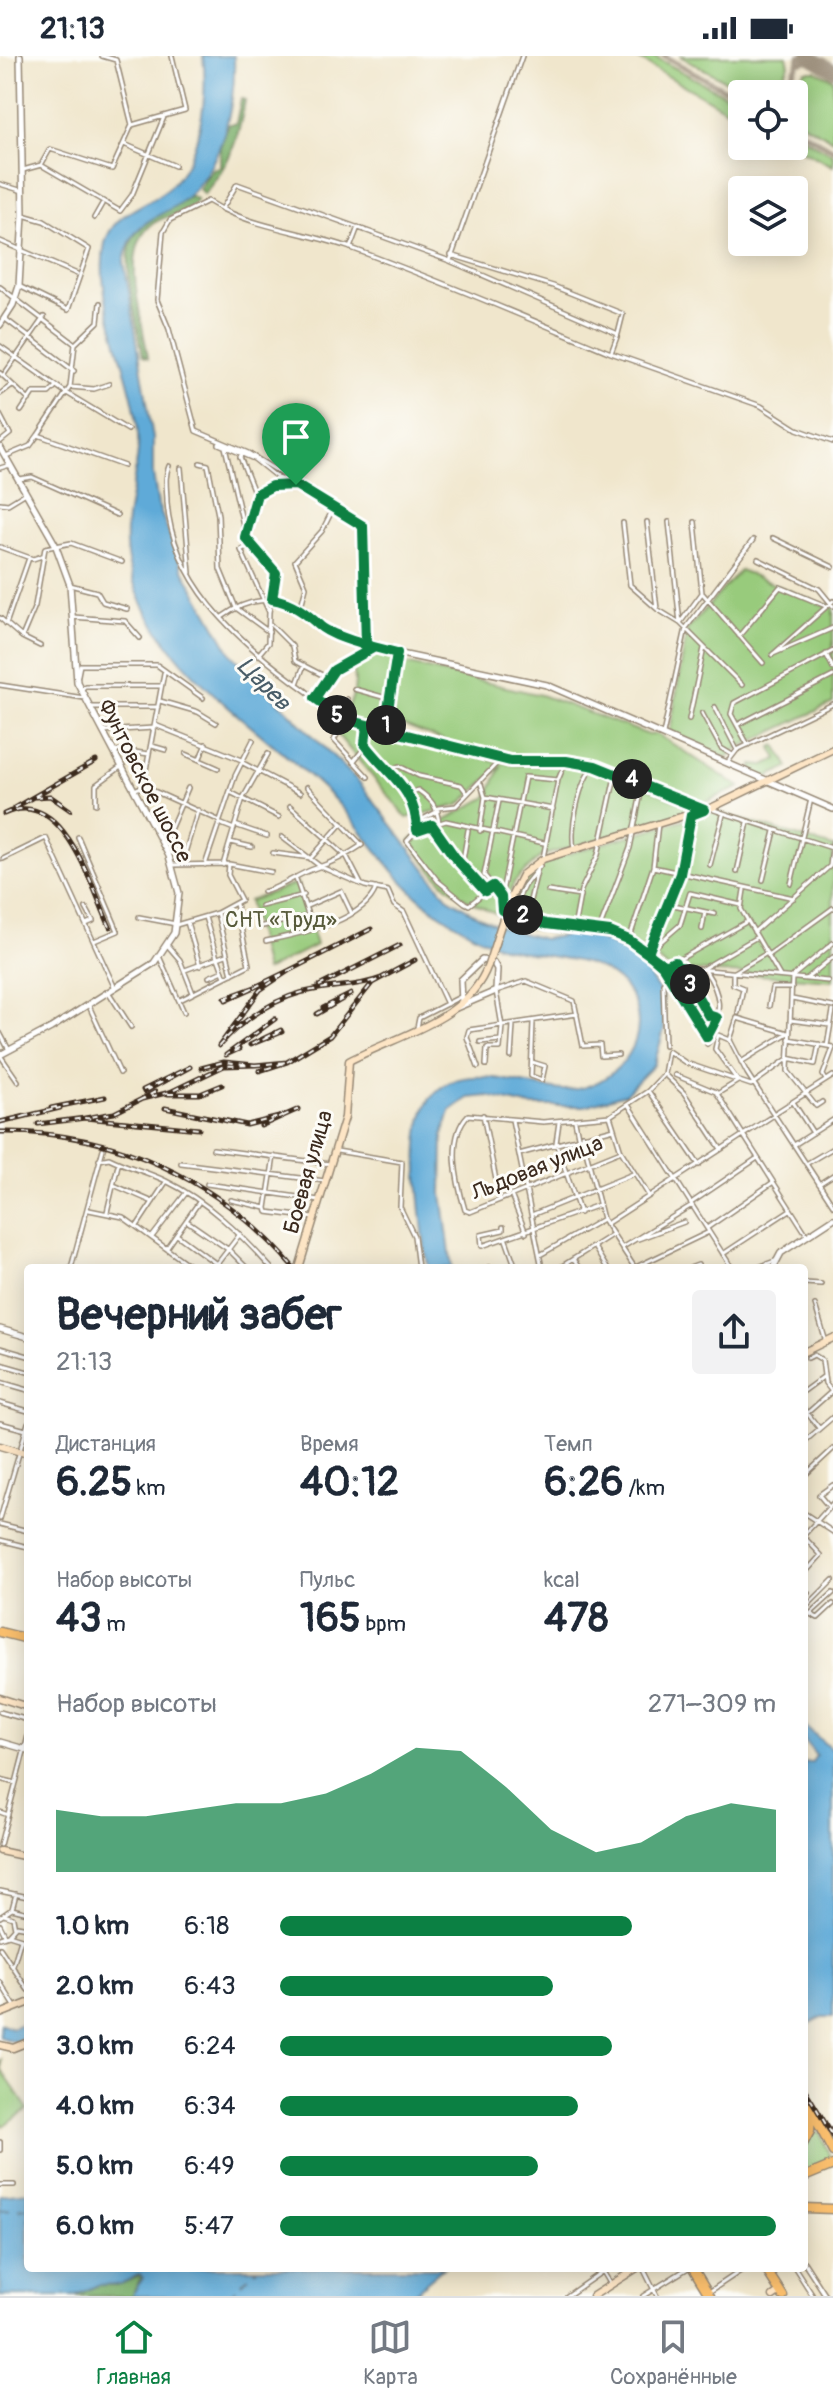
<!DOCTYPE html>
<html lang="ru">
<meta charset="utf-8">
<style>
:root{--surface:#fff;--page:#f2f2f3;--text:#1f2937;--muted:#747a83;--line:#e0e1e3;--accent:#0b8043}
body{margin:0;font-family:Pangolin,sans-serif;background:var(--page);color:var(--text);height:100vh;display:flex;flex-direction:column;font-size:30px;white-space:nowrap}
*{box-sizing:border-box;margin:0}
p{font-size:26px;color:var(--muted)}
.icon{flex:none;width:44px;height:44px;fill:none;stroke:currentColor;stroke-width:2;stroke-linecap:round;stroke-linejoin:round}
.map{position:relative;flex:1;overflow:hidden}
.side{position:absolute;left:24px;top:1208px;width:784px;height:1008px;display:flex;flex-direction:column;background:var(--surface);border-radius:8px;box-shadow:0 4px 20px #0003}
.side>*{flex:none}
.fabs{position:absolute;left:728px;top:24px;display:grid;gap:16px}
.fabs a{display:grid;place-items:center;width:80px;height:80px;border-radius:8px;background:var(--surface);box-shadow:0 4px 20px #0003;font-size:40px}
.pin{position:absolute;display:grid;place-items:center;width:68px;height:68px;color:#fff;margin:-82px -34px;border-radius:50% 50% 50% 0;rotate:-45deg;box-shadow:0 0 8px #0007}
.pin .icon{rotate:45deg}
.km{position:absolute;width:40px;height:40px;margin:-20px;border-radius:50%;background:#222;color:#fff;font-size:22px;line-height:40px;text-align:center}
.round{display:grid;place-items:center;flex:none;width:84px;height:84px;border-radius:8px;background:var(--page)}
.headline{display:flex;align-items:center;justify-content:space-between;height:136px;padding:0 32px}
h1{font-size:44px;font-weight:700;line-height:60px}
.stats{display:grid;grid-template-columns:repeat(3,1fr);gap:12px;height:136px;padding:8px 32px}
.stats div{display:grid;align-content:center}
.stats b{font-size:40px;font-weight:700}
.stats small{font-size:22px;font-weight:400}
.stats p{font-size:22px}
.chart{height:224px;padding:16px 32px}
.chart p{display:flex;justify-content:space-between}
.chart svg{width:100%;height:144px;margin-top:8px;fill:var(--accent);opacity:.7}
ul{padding:0 32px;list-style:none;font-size:26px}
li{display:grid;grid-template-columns:128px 96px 1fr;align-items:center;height:60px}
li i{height:20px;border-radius:10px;background:var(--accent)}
.status{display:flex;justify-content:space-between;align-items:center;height:56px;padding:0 40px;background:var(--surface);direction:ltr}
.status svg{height:22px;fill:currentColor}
.tabs{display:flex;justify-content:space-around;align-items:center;height:112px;border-top:2px solid var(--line);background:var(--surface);font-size:22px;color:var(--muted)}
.tabs a{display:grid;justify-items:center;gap:4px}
.tabs .current{color:var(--accent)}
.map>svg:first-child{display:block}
.green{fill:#98cb7b;stroke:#6a7a4c;stroke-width:2}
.forest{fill:#7aaf6b;stroke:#5a6c44;stroke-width:2}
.water{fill:#5faad8;stroke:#4d6a7b;stroke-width:2}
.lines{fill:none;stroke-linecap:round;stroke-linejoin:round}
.ferry{stroke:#495d68;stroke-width:2;stroke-dasharray:10 8;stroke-linecap:butt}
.taxiway{stroke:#968875;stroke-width:5}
.runway{stroke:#968875;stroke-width:14}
.minor-casing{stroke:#968875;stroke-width:6}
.tertiary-casing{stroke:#968875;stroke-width:8}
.secondary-casing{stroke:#968875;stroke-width:9}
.primary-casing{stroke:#968875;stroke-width:11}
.minor{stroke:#fff;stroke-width:3}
.tertiary{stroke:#fff;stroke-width:5}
.secondary{stroke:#fde5c5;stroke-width:6}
.primary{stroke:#f9be6d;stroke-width:8}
.rail-casing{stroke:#3b2a1e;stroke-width:5}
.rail{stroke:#fdfcf7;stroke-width:2;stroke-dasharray:6;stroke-linecap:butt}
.secondary-bridge-casing{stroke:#968875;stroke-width:9;stroke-linecap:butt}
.secondary-bridge{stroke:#fde5c5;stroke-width:6}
.route-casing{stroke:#fff;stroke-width:16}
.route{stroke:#0b8043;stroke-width:10}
.labels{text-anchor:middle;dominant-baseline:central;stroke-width:6;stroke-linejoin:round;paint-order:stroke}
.street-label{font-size:22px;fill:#3b2a1e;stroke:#fdfcf7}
.park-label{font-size:22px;fill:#575a3a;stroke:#fdfcf7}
.water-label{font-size:24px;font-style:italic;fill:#495d68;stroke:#fdfcf7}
</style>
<div class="status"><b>21:13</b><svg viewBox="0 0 49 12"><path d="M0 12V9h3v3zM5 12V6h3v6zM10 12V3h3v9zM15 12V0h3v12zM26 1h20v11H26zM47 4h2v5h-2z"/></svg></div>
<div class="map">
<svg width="833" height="2240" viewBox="0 0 833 2240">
<rect width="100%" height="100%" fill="#fdfcf7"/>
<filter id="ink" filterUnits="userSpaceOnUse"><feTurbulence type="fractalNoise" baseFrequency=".0125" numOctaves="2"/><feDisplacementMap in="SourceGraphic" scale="16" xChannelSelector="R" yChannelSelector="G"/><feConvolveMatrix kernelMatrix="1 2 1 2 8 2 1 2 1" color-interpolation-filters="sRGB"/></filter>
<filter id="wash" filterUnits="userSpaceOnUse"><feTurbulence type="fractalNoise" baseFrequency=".006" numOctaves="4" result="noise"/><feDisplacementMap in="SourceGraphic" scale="32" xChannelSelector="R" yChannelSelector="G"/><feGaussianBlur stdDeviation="1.8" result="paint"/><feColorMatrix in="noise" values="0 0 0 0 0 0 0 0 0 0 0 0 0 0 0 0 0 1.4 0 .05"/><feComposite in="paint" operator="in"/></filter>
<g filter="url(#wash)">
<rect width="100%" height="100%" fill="#f0e6cc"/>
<path class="green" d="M633,0H653L742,48V63Z
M680,0H787L789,9L774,38H750Z
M806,15H816L833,23V84L794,63V38H788Z
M794,77L833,98V110L794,90Z
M740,514L825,550L833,547V647L736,693L727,702L670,676L687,574Z
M371,597L399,601L388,672L459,696L514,709H580L619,719L700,754L541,800L514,826L502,860C452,839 440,829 410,784L487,741L502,709L459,749L407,762L331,671C349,655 360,636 353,611Z
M401,607L541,639L649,679L657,678L740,731L698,749L620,716L581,705H515L460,691L390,665Z
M776,689L789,711L768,721L751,716L753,709L763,710L777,703L772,691Z
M713,755L833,791V924L669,913L643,892L574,872L571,875L551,877L513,869C516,838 520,822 547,804Z
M297,827L316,889L265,915L249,845Z
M2,2004V2015L28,2053L3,2070L0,2066V2006Z
M812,2076H820L833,2108L804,2119V2088Z"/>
<path class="forest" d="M241,43L245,44C238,85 231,106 204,138L199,133L212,113L220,111V91L229,68H236Z
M191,140L197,143C185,162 166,156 150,170C120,196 143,266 148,302L143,300C139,272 119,203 134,180C146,162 173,151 191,140Z
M143,2219L131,2240H74L98,2229H117Z"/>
<path class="water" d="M203,0H234C236,44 224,100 194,134C166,166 133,155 124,206L153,382V418L158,449L183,514L232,599L358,725L447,841L481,862L510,874L543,883L568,879L593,881L610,888L637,902L662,939L664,974L654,1009L625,1038L585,1050H531L488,1040L468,1042L450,1055L443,1079L442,1138L452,1212H429L425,1195C422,1157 406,1068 433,1039C465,1002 523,1032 562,1034C603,1036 648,997 636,953C620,897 548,904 506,892C486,887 463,873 446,862C397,833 370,779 331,740C262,671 153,612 129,510C119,469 135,434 138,394C142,329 91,250 105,187C113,156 146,151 167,133C201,104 208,42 203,0Z
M804,1669L833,1695V1961H822L804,1971V1706L811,1707L816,1700L804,1684Z
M28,1965V1980L16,1986L0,1981V1967L12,1972Z
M28,2136V2212H443L410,2240H131L143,2222L140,2218L121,2228L98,2229L74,2240H0V2139Z"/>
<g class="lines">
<path class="ferry" d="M0,2154L28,2152
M229,2240L257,2212"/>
<path class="taxiway" d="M664,0L742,43
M799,7L813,3
M782,38L798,8L799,0
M794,72L833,93"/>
<path class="runway" d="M808,0L833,14"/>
</g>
</g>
<g filter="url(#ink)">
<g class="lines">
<g class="minor-casing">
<path id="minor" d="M522,0L450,205L618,278L611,297L761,350L797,373L833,386
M132,69L185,54L172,0
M124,88L175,110
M41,109L50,93L112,113L132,69L116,4L102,0
M23,114L41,109L120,155L132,139L164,61
M0,128L23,135
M222,153C263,173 309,177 351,192C439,224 525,261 611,297
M94,162L102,148
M0,185L77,218
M350,192L358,171
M451,199L553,230L623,258L618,278
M19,230L68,254L89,193L44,165L23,159
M0,231L75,288
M100,247L98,266L75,288L70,331L38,379L124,410
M4,262L74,315
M0,290L65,336L128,374
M0,317L29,344
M3,320L44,261
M70,331L94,333L109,328
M0,338L12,329
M21,355L33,337H49L56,330
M0,359L10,378L0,386
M219,388L254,403L284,427
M225,391L244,473
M242,397L240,401L256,441
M6,400L30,390L38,379
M200,407L208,409L218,459L220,513L236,552L269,576
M169,410C164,421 167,433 167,446C173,526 234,581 294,626C319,644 337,661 367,669
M0,412L10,409
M181,412L190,517
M19,423L32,421L117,459
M0,447L8,448L26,437
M647,466L657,553L680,567L702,537L695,466
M669,466L680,567L742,629
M623,467L630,529L657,553
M773,482L833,511
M248,490L241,494L269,556
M0,491L33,503L42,500
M758,503L819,533L833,550
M70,529L97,536L103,546L127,553
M703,538L763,607
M300,554L306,531L295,505L322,475L334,451
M73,561L125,565L140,582
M222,561C248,542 273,539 301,554C309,559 316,562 320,570L373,592
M0,562L22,581
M6,568L29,502
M271,569L292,590L295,605L328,622
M739,580L780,531L826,550
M366,589L367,533L361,466L248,397L196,375L169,273L157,244L163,176L170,164L208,145L222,153L237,128L450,205
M40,590L22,581L35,550L45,492L71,487L122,506
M773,598L833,572
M826,598L833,612
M258,599L268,587L269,556L276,520L267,505L247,485C237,452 262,426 295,429
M772,599L833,545
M78,619L80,609H157L203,642
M297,628L304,609
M0,629L84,642
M354,633L390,643
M81,634L85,630H160
M315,642L334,614L373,592
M160,645L198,656L216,667
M90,651H158
M715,651L737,694
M702,657L721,692L731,698
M338,660L345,653L347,643
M689,663L704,592
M155,669L242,704
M737,669L833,620
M385,672L397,597
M103,675L154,672
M338,677L334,684L368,721
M663,678L686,572L753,484
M748,689L731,658L734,647L833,595
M152,690L166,694
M114,696L120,694L149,698
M186,698L218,712
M200,702L206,688
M353,706L366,690
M243,707L300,737
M727,707L737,694L833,648
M389,715L399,710L419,720L461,729L467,737
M143,730L164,617
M134,734L143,730L218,764
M230,736L279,761
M408,737L418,734C432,744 436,749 439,766
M485,741L553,753
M96,748V729L122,710
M290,750L347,801L361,828
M438,752L456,750L501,703
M714,754L832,792
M417,766L438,755
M219,767L234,773
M235,769L267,780
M432,769L484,835
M417,774C416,735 391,717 366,690L367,669L510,705L580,706L616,716L701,752
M480,775L485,741L481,728
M78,781L118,875L94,885
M282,781L321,811L365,830L388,835L394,849L404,856L447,948
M230,786L252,791
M544,787L446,765L417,774L407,785L438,825L465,847L469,849L493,830L501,841L502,854C518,860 538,867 556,870C601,878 635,874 668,915
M163,790L188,732
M574,793C570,772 579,725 594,710
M273,797L311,802L342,767
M543,802L558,724L566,705
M3,803L46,782L114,930
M182,807L198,754
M173,809L229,808L271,816
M205,809L235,720L253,684
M223,809L243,742L268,698
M710,809L723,759
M462,810L468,774
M830,810L833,785
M653,811L794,842
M737,816L748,766
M296,823L313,874
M763,824L775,775
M791,828L811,743
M493,830L484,819L499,745
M744,834L741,853L780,920
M548,835L580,840
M263,836C283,831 297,818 316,812C334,806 346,800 362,789L307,731
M501,841L525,721L558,724
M669,848L715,858
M261,850L304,839
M307,850L341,835L351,856
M513,854L524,830L540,810
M217,857L232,918
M139,861L176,868
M205,861L217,902
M526,861L539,807
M187,866L200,910
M86,868L93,865L86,852
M176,869L217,857L241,844L228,819L229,808
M258,871L309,860
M574,872L581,834L598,799L616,716
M702,873L705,856
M599,874L630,792L643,727
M754,876L830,810
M629,884L653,811L658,768
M266,885C298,878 364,866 376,832
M654,889L680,818L691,759
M168,890L180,904L193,937
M649,896L680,869L690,837L741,849
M768,899L833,852
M159,900L184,956
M218,902L225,921
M674,910L675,906L748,865
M681,912L708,959L717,962
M702,913L757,881
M185,914L226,899
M705,914C721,938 724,956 707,981
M668,915L687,912L828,925
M670,919L707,981
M793,920L833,887
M209,921L223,915
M792,921L788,1015L816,1050L822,1046
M806,923L833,901
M109,937L131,971
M792,943L833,951
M180,944L249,909L236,848
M89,950L120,1017
M769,950L772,932H792
M738,957L743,932L733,928V917L767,897
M790,964L830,969
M417,972L419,962L460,941
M0,977L9,994
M788,977L737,962L730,984L747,1017L833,1149
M789,983L833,991
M480,986L501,984
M707,988L710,985
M665,989L663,927L669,921L668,915
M827,990L833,955
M0,999L18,1025
M511,1001L513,969
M788,1002L815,1008L819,988
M532,1006L545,1010L542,1024L531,1020L533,966
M741,1006L788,977
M486,1009L487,992H500L502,970L496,935L526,925L574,945L583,990L600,989L601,1000L618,999
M478,1011L467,981L469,974L577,958
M664,1018L684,1037L721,1093
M675,1019L716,1036L807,1179
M826,1024L823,1019L833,992
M649,1036L699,1109
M717,1038L738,1025L715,993L718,979L730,984
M793,1046L813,1077
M629,1050L732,1212
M775,1057L833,1020
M483,1059L500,1144
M610,1060L621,1095L649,1140
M512,1064L542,1212
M575,1065L578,1080
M559,1066L556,1087L580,1157
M582,1079L603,1163L635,1212
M794,1089L833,1064
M213,1093L330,1108
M337,1095L402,1106L400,1151L414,1180L418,1212
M621,1095L470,1156L465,1154C457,1127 446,1082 468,1059L543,1066L610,1060L648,1035L664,1018L668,995L686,1007L751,1029L786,1004
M519,1098L614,1073
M99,1104L109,1102C127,1111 147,1116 166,1125C207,1145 241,1178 271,1212
M181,1107L325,1125
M806,1108L833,1092
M207,1128L319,1144
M819,1128L833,1119
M114,1129L153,1146
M511,1139L526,1177
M231,1144L266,1152L267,1156L314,1162
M691,1147L756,1103
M266,1152L274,1100
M89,1154L123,1161L193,1212
M107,1156L118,1109
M534,1158L633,1118
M187,1165L229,1194L247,1212
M606,1168L774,1059
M137,1170L166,1126
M503,1171V1174L481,1179L482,1190L599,1149
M707,1172L772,1127
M177,1179L222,1212
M152,1181L186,1137
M638,1183L684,1166
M506,1184L516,1212
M594,1191L607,1212
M623,1191L692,1149
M167,1192L199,1146
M723,1198L790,1154
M540,1199L603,1163
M573,1203L579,1212
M489,1211V1212
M71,1212L103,1093
M214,1212L240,1178
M559,1212L613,1178
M634,1212L709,1176
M690,1212L698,1209
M756,1212L775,1205
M804,1227L821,1228
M815,1249L826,1286
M0,1292L28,1300
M808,1302L814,1299L822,1304L825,1327L833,1337
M0,1308L28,1316
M0,1326L28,1334
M804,1335L823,1321
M0,1347L28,1355
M804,1353L819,1372
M804,1360L831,1336
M0,1367L26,1374
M804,1386L833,1361
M804,1420L833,1393
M829,1451L819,1439L833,1429
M804,1457L833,1476
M0,1463L28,1367
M0,1468L28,1475
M804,1479L833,1447
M804,1481L821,1499L804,1518
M0,1484L28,1491
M804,1541L808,1537
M804,1553L833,1524
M804,1555L818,1562L833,1548
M810,1558L833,1537
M0,1656L28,1664
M0,1723L16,1727
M0,1756L8,1759
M0,1789L28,1680
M0,1835L28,1841
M12,1853L28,1857
M4,1859L13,1862L15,1872
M0,1861L12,1853L16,1838
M0,1869L5,1879
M9,1879L17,1870L28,1872
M0,1882L9,1879L28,1885
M0,1892L28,1934
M13,1910L21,1883
M0,1926L16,1952
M0,2086V2094
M0,2129H14
M804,2206L826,2240
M601,2212L611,2229
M643,2212L657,2240
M795,2212L813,2240
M567,2240L603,2215
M643,2240L688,2212
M703,2240L745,2212"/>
</g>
<g class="tertiary-casing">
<path id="tertiary" d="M0,269L13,249L19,230L23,159L20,0
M0,391L55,488L70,529L77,626L169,800L179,837L174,877L154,907L51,972L0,999
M373,592L547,629L833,753
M456,952L496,935L497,913L493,906L482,904L461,924L462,947
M773,1212L781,1197L833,1163
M0,1273L28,1281
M0,1686L28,1694"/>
</g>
<g class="secondary-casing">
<path id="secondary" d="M508,847L522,819L543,803L713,751L833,693
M299,1212L345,1061L349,1005C397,979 468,965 488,909
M804,1296L833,1282
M0,1390L28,1398
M0,1642L28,1651
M0,1795L28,1801
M0,1958L28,1947
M0,1989L13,1992L28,1986
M593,2240L637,2212
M773,2240L780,2235"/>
</g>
<g class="primary-casing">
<path id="primary" d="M0,1576L28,1583
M804,2041L833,2096
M804,2086L810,2075L811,2059
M804,2121L833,2109
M804,2152L833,2153
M693,2212L710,2240
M765,2212L783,2240"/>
</g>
<use href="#minor" class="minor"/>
<use href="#tertiary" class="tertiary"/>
<use href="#secondary" class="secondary"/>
<use href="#primary" class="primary"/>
<g class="rail-casing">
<path id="rail" d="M35,741L50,740L70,754
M14,752L96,705
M4,758C64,729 91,831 110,871
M290,914L371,873
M372,927L415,904
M319,930L400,889
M255,931L290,914L260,934L219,990C241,964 279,939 314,934C338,929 358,931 381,922
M225,942L255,931L226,944
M317,958L351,938L323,952
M281,974L250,989L282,976
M239,993L226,999L275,963
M287,1006L330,980L373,926
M255,1009L287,1006L259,1015
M143,1034L190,1011L144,1036
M155,1036L142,1043L170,1036L224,1010L255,1009L224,1006L201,1012
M168,1038H200L222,1029
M142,1043L114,1057L85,1062L199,1073
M51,1052L105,1041
M165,1052L247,1069L283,1060L261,1070
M283,1060L299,1053
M0,1066L60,1052L14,1063
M38,1068L85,1062
M0,1076C115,1074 220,1124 294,1212
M804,2032L833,2080"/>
</g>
<use href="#rail" class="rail"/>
<g class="secondary-bridge-casing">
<path id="secondary-bridge" d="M488,909L508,847"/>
</g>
<use href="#secondary-bridge" class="secondary-bridge"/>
</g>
</g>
<g class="lines" filter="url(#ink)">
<g class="route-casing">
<path id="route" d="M296,429L363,470L366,589L397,597L385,672L367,669L365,688C389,720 416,732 417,774L432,769L456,803L485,835L493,830L501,841L502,854L546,868L610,876L629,884L661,907L707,981L717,962L708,959L681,911L673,912L675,906L663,910L648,897L680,818L691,759L704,754L595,710L566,705H510L344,663L315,642L334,614L373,592C358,586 332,580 320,570C307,558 292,546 272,543L276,517L245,481L257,438L272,430L296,429"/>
</g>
<use href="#route" class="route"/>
</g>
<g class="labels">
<g class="street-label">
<text transform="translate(145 725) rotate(63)">Фунтовское шоссе</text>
<text transform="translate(537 1112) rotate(-22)">Льдовая улица</text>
<text transform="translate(308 1116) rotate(-74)">Боевая улица</text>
</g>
<g class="park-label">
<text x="281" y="864">СНТ «Труд»</text>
</g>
<g class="water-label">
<text transform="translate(264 628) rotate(45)">Царев</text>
</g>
</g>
</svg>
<div class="fabs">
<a><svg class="icon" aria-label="locate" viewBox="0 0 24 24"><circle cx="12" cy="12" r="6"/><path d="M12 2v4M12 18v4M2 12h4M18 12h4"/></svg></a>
<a><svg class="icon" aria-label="layers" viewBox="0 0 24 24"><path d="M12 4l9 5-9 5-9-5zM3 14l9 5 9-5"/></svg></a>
</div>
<div class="pin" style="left:296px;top:429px;background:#1e9e55"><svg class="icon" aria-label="arrive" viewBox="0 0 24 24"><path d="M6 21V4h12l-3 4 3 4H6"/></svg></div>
<b class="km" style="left:386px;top:669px">1</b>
<b class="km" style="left:523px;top:859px">2</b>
<b class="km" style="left:690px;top:928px">3</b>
<b class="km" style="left:632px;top:723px">4</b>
<b class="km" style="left:337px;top:659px">5</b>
<section class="side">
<div class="headline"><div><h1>Вечерний забег</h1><p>21:13</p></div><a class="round"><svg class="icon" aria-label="share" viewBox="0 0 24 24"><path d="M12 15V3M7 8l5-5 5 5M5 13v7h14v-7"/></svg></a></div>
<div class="stats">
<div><p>Дистанция</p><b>6.25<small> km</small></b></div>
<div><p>Время</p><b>40:12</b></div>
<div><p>Темп</p><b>6:26<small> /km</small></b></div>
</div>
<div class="stats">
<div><p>Набор высоты</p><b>43<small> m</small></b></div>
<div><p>Пульс</p><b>165<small> bpm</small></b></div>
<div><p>kcal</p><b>478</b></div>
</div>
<div class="chart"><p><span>Набор высоты</span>271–309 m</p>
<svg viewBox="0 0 160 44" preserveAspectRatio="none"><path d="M0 44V25L10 27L20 27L30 25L40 23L50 23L60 20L70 14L80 6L90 7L100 18L110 31L120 38L130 35L140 27L150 23L160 25V44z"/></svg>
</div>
<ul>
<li><b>1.0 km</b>6:18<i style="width:71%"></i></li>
<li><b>2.0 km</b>6:43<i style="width:55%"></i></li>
<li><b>3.0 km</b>6:24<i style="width:67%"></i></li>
<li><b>4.0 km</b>6:34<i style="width:60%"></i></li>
<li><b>5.0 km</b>6:49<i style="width:52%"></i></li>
<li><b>6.0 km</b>5:47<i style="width:100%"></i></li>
</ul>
</section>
</div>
<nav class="tabs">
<a class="current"><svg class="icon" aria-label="home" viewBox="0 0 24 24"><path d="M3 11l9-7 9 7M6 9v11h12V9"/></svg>Главная</a>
<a><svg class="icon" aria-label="map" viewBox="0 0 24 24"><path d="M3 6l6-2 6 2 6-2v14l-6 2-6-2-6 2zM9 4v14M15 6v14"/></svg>Карта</a>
<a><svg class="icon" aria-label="saved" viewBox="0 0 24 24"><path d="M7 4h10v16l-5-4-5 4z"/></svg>Сохранённые</a>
</nav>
